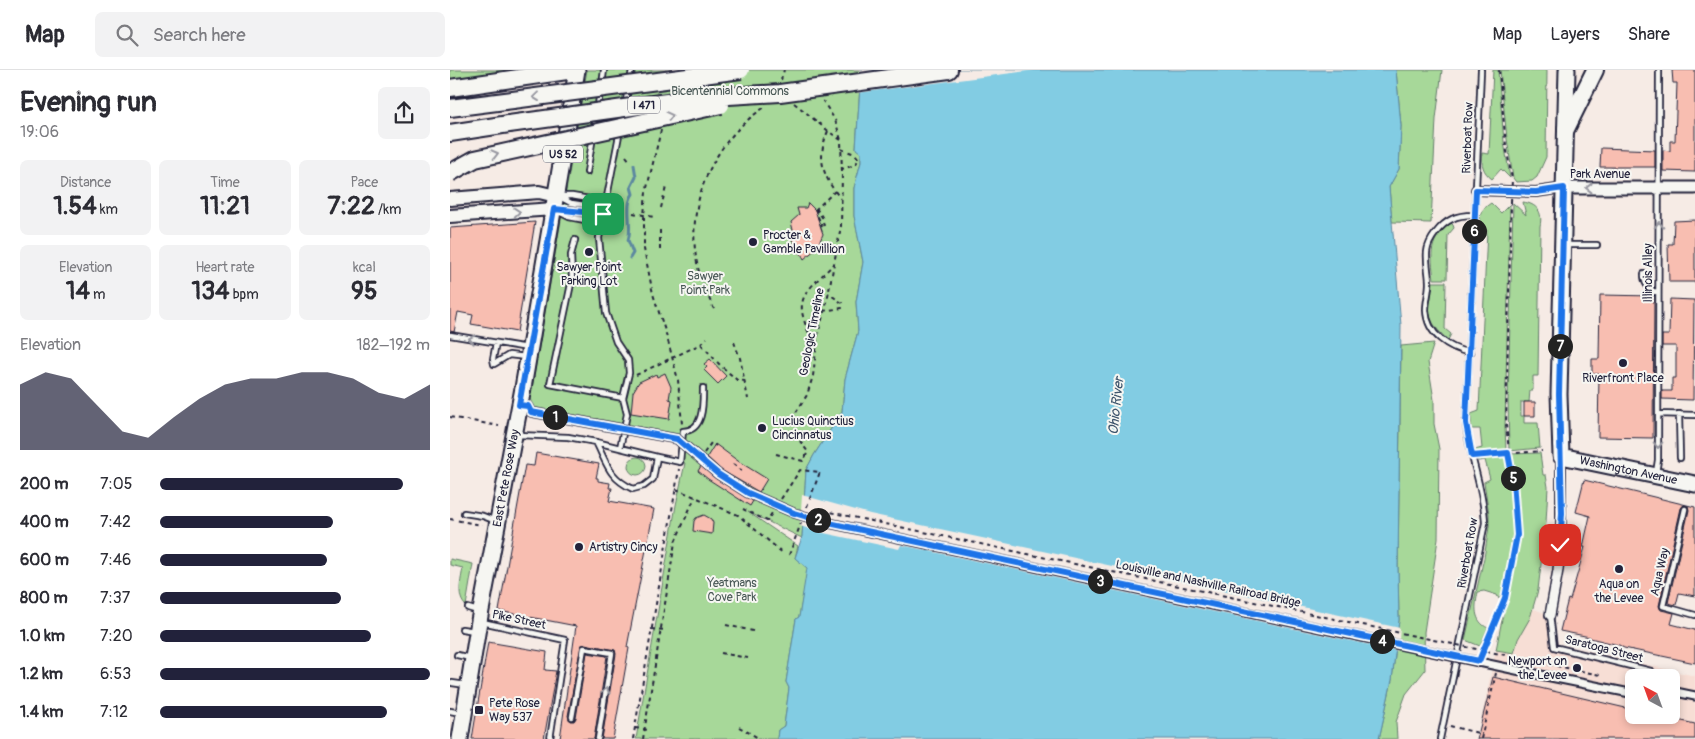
<!DOCTYPE html>
<meta charset="utf-8">
<style>
:root{--surface:#fff;--page:#f2f2f3;--text:#2b2b33;--muted:#7c7c81;--line:#e1e1e2;--accent:#22223b}
body{margin:0;font-family:Pangolin,sans-serif;background:var(--page);color:var(--text);height:100vh;display:flex;flex-direction:column;font-size:19px;white-space:nowrap}
*{box-sizing:border-box;margin:0}
p{font-size:16px;color:var(--muted)}
.icon{flex:none;width:28px;height:28px;fill:none;stroke:currentColor;stroke-width:2;stroke-linecap:round;stroke-linejoin:round}
.map{position:relative;flex:1;overflow:hidden}
.sheet{display:flex;flex-direction:column;background:var(--surface);width:450px}
.sheet>*{flex:none}
.needle{width:32px;rotate:319deg}
.fabs{position:absolute;left:1175px;top:599px;display:grid;gap:10px}
.fabs a{display:grid;place-items:center;width:55px;height:55px;border-radius:8px;background:var(--surface);box-shadow:0 2px 8px #0003;font-size:25px}
.pin{position:absolute;display:grid;place-items:center;width:42px;height:42px;color:#fff;margin:-21px;border-radius:10px;box-shadow:0 2px 8px #0006}
.km{position:absolute;width:25px;height:25px;margin:-12px;border-radius:50%;background:#222;color:#fff;font-size:14px;line-height:25px;text-align:center}
.round{display:grid;place-items:center;flex:none;width:52px;height:52px;border-radius:8px;background:var(--page)}
.headline{display:flex;align-items:center;justify-content:space-between;height:85px;padding:0 20px}
h1{font-size:28px;font-weight:700;line-height:38px}
.metrics{display:grid;grid-template-columns:repeat(3,1fr);gap:8px;height:85px;padding:5px 20px}
.metrics div{display:grid;align-content:center;border-radius:8px;background:var(--page);text-align:center}
.metrics b{font-size:25px;font-weight:700}
.metrics small{font-size:14px;font-weight:400}
.metrics p{font-size:14px}
.chart{height:140px;padding:10px 20px}
.chart p{display:flex;justify-content:space-between}
.chart svg{width:100%;height:90px;margin-top:5px;fill:var(--accent);opacity:.7}
ul{padding:0 20px;list-style:none;font-size:16px}
li{display:grid;grid-template-columns:80px 60px 1fr;align-items:center;height:38px}
li i{height:12px;border-radius:6px;background:var(--accent)}
header{display:flex;align-items:center;gap:30px;box-sizing:border-box;height:70px;padding:0 25px;background:var(--surface);border-bottom:1px solid var(--line)}
header strong{font-size:24px}
nav{display:flex;gap:28px;margin-inline-start:auto;font-size:18px}
.search{width:350px;height:45px;background:var(--page);display:flex;align-items:center;gap:12px;box-sizing:border-box;padding:0 18px;border-radius:8px;color:var(--muted);font-size:19px}
main{display:flex;flex:1;min-height:0}
.map>svg:first-child{display:block}
.built{fill:#f7ded5;fill-rule:evenodd}
.green{fill:#a7d899;stroke:#647d6a}
.water{fill:#82cce3;stroke:#5c88a0}
.pier{fill:#f6ebe5}
.lines{fill:none;stroke-linecap:round;stroke-linejoin:round}
.stream{stroke:#5c88a0;stroke-width:3}
.building{fill:#f8beb1;stroke:#22223b}
.service-casing{stroke:#22223b;stroke-width:8}
.pedestrian-casing{stroke:#22223b;stroke-width:11}
.minor-casing{stroke:#22223b;stroke-width:12}
.tertiary-casing{stroke:#22223b;stroke-width:15}
.secondary-casing{stroke:#22223b;stroke-width:16}
.primary-casing{stroke:#22223b;stroke-width:19}
.motorway-casing{stroke:#22223b;stroke-width:20}
.path{stroke:#22223b;stroke-width:2;stroke-dasharray:4 4;stroke-linecap:butt}
.service{stroke:#f6f6f2;stroke-width:4.5}
.pedestrian{stroke:#f6f6f2;stroke-width:7}
.minor{stroke:#f6f6f2;stroke-width:9}
.tertiary{stroke:#f6f6f2;stroke-width:11}
.secondary{stroke:#f6f6f2;stroke-width:12}
.primary{stroke:#f6f6f2;stroke-width:15}
.motorway{stroke:#f6f6f2;stroke-width:16}
.pedestrian-bridge-casing{stroke:#22223b;stroke-width:11;stroke-linecap:butt}
.motorway-bridge-casing{stroke:#22223b;stroke-width:20;stroke-linecap:butt}
.path-bridge{stroke:#22223b;stroke-width:2;stroke-dasharray:4 4;stroke-linecap:butt}
.pedestrian-bridge{stroke:#f6f6f2;stroke-width:7}
.motorway-bridge{stroke:#f6f6f2;stroke-width:16}
.oneway{stroke:#9797a0}
.route-casing{stroke:#fff;stroke-width:10}
.route{stroke:#1a73e8;stroke-width:6}
.poi-dot{fill:#22223b;stroke:#f6f6f2;stroke-width:2}
.labels{text-anchor:middle;dominant-baseline:central;stroke-width:4;stroke-linejoin:round;paint-order:stroke}
.shield{fill:#f6f6f2;stroke:#626272;stroke-width:1}
.shield-label{font-size:11px;font-weight:bold;fill:#22223b}
.park-label{font-size:12px;fill:#4a5957;stroke:#f6f6f2}
.street-label{font-size:12px;fill:#22223b;stroke:#f6f6f2}
.poi-label{font-size:12px;fill:#22223b;stroke:#f6f6f2;text-anchor:start}
.water-label{font-size:14px;font-style:italic;fill:#3f556d;stroke:#f6f6f2}
</style>
<header>
<strong>Map</strong>
<div class="search"><svg class="icon" aria-label="search" viewBox="0 0 24 24"><circle cx="10" cy="10" r="6"/><path d="M15 15l6 6"/></svg>Search here</div>
<nav><a>Map</a><a>Layers</a><a>Share</a></nav>
</header>
<main>
<section class="sheet">
<div class="headline"><div><h1>Evening run</h1><p>19:06</p></div><a class="round"><svg class="icon" aria-label="share" viewBox="0 0 24 24"><path d="M12 15V3M7 8l5-5 5 5M5 13v7h14v-7"/></svg></a></div>
<div class="metrics">
<div><p>Distance</p><b>1.54<small> km</small></b></div>
<div><p>Time</p><b>11:21</b></div>
<div><p>Pace</p><b>7:22<small> /km</small></b></div>
</div>
<div class="metrics">
<div><p>Elevation</p><b>14<small> m</small></b></div>
<div><p>Heart rate</p><b>134<small> bpm</small></b></div>
<div><p>kcal</p><b>95</b></div>
</div>
<div class="chart"><p><span>Elevation</span>182–192 m</p>
<svg viewBox="0 0 160 44" preserveAspectRatio="none"><path d="M0 44V12L10 6L20 9L30 22L40 35L50 38L60 28L70 19L80 12L90 9L100 9L110 6L120 6L130 9L140 16L150 19L160 12V44z"/></svg>
</div>
<ul>
<li><b>200 m</b>7:05<i style="width:90%"></i></li>
<li><b>400 m</b>7:42<i style="width:64%"></i></li>
<li><b>600 m</b>7:46<i style="width:62%"></i></li>
<li><b>800 m</b>7:37<i style="width:67%"></i></li>
<li><b>1.0 km</b>7:20<i style="width:78%"></i></li>
<li><b>1.2 km</b>6:53<i style="width:100%"></i></li>
<li><b>1.4 km</b>7:12<i style="width:84%"></i></li>
</ul>
</section>
<div class="map">
<svg width="1245" height="669" viewBox="0 0 1245 669">
<rect width="100%" height="100%" fill="#f6ebe5"/>
<filter id="ink" filterUnits="userSpaceOnUse"><feTurbulence type="fractalNoise" baseFrequency=".02" numOctaves="2"/><feDisplacementMap in="SourceGraphic" scale="10" xChannelSelector="R" yChannelSelector="G"/><feConvolveMatrix kernelMatrix="1 2 1 2 8 2 1 2 1" color-interpolation-filters="sRGB"/></filter>
<g filter="url(#ink)">
<path class="built" d="M1055,528L1100,545L1108,574L1245,606V669H1027L1046,580ZM1184,608H1221V645H1184Z"/>
<path class="green" d="M0,0H63L0,9Z
M137,0H411L406,78L411,83V92L404,118V146L413,192L406,232L408,261L395,309L392,342L364,385L356,400L352,468L298,442L348,476L345,488L358,498L349,547L346,549L336,612L339,618L334,656L328,660L327,669H186L226,435L235,393L230,392L233,368L87,344L80,329Z
M946,0H992L986,49L981,153L942,152L939,117L949,99L951,56Z
M1043,0H1048L1054,72L1060,108L1051,99L1042,109C1033,102 1031,95 1032,83L1039,84Z
M1050,0H1097L1096,87L1087,107L1082,111L1066,112L1063,108L1057,69Z
M1073,132C1087,134 1093,142 1090,156L1088,306H1083V320H1080L1079,332H1071V346H1074V353H1088L1090,378L1059,381L1058,330L1063,133L1076,145Z
M1041,133L1051,143L1060,134L1055,357L1056,381L1026,384L1025,380L1032,378L1030,359H1021V344L1029,341L1037,160L1029,159C1030,145 1029,141 1041,133Z
M1001,153L1003,155L1004,158L998,165L997,209H984C981,183 978,171 1001,153Z
M983,212H996L995,259L1001,264L998,270C990,263 979,252 979,240C979,231 983,222 983,212Z
M984,273L978,292L984,330V354L989,379L988,469L974,562L975,600L956,624L946,652L947,669H929L942,610L949,550L948,498L951,276Z
M1090,383L1093,405H1096L1098,417L1096,452L1088,520L1080,548L1068,569L1064,583L1046,580L1068,468V434L1060,384Z
M1056,385L1064,425L1065,455L1054,521L1049,529L1047,525L1034,521L1028,522C1025,536 1023,551 1038,558L1030,576L1015,570L1034,488L1039,457V444L1034,412L1040,409L1035,390L1028,391L1027,388Z
M178 396a9 9 0 1 1 18 0a9 9 0 1 1-18 0Z
M0,489L23,494L16,536C6,527 11,510 13,498L0,495Z"/>
<path class="water" d="M411,0H946L951,56L949,99L939,117L951,255L948,498L949,550L942,610L929,669H327L328,660L334,656L339,618L336,612L346,549L349,547L357,498L345,488L352,467L356,400L364,385L392,342L395,309L408,261L406,232L413,192L404,146V118L411,92V83L406,79Z"/>
<path class="pier" d="M409,0H585L407,23Z
M352,425L420,444L950,558L948,581L451,475L449,479L369,462L350,456Z"/>
<g class="lines">
<path class="stream" d="M180,188L183,183L178,170C183,158 174,135 183,124L181,117L186,107L184,95"/>
</g>
<path class="building" d="M1222,0H1245V102L1213,101V80L1220,81V71H1225L1227,13H1223Z
M1151,78L1205,80V97H1150Z
M358,133L365,140L373,164L367,178L354,189L352,185L344,180L345,174L340,167L343,160L341,152L349,145L347,138H356Z
M1245,150V212H1219L1218,174H1223L1224,151Z
M85,152L67,262L21,254L23,245L8,242L4,262L0,261V158Z
M1150,225L1204,226L1203,368L1148,367L1149,304H1142V289H1149Z
M1220,229L1244,230L1243,330L1212,329V321H1222V308H1226V276H1212V265H1219Z
M260,289L276,306L268,314L254,300L257,297L254,294Z
M215,303L221,317L219,329L222,330L219,349L181,343L183,322L189,312L206,304L207,307Z
M1074,332H1085V346H1074Z
M265,374L288,391L317,409L309,422L271,400L257,387Z
M86,383L149,394L146,408H148V411L160,413L159,418H162L159,431L204,439L177,577L179,578L163,669H152L166,584L165,580L135,574L131,576L118,646L121,651H124L126,648L137,583L157,586L144,669H110L126,556L49,541L75,395L84,396Z
M251,396L265,408L303,431L300,436L258,409L248,401Z
M1134,410L1245,437V526L1229,523L1226,535L1218,533L1239,440L1238,436L1234,435L1231,438L1209,536L1211,540L1224,543L1221,554L1245,560V593L1174,578L1169,575L1140,568V567L1110,561L1118,529L1120,530L1135,477H1133L1140,446L1126,442Z
M254,445L261,449L263,453L262,464L243,461L244,451L246,448Z
M38,572L97,582L95,600L106,601L94,669H22Z
M1043,607L1184,640V645H1206L1245,654V669H1027Z"/>
<g class="lines">
<g class="service-casing">
<path id="service" d="M180,11L182,0
M152,15L154,0
M172,53L178,19
M144,59L150,22
M137,102L143,67
M108,126L121,133L155,138
M108,126H122L156,132
M105,139L153,144
M105,140L119,147L151,153
M125,170L121,185L122,209L100,314L173,328L179,303L178,290L166,272L156,243L149,168L170,60
M1114,175H1147
M1194,204C1194,213 1197,216 1204,222L1208,221
M0,265L78,278
M46,273L43,289L44,294L59,285L76,287
M1020,283C999,278 977,265 976,240C976,231 979,222 979,213C979,203 976,193 977,182C978,170 991,154 1002,149C1009,145 1017,145 1024,145
M1208,344L1245,345
M1229,344L1230,388
M68,365L118,367L146,372L207,387L203,409L194,416L183,419C159,408 157,394 146,372
M170,378L177,344L173,328
M207,387L230,392L233,361C254,361 253,334 253,318
M1206,403L1208,390L1209,0
M1235,439L1213,536L1245,545
M14,443L33,446L46,451
M18,538L28,541
M1100,545L1104,577L1201,601
M32,552L115,570L100,669
M12,559L25,561
M7,585L21,588
M2,613L16,615
M0,641L11,643
M122,647L134,578L162,583L148,669
M990,669L1035,453C1034,419 1019,387 1016,353L1031,0"/>
</g>
<g class="pedestrian-casing">
<path id="pedestrian" d="M70,335L78,337L81,342L146,354
M1071,601L1180,623L1184,620
M1221,621L1245,626"/>
</g>
<g class="minor-casing">
<path id="minor" d="M1026,120L1086,122L1114,118
M1100,545L1108,500L1111,469V386"/>
</g>
<g class="tertiary-casing">
<path id="tertiary" d="M1114,118H1245"/>
</g>
<g class="secondary-casing">
<path id="secondary" d="M0,129L89,122L106,126
M0,146L104,139"/>
</g>
<g class="primary-casing">
<g id="primary">
<path id="s1" d="M1117,0L1109,324L1111,386L1245,414"/>
<path id="s2" d="M10,669L29,551L73,318L127,0"/>
</g>
</g>
<g class="motorway-casing">
<path id="motorway" d="M462,5L499,0
M0,18L124,0
M0,38L63,30
M1116,59L1145,0
M0,63L59,54"/>
</g>
<path class="path" d="M1049,0L1056,76L1062,109
M331,10L334,0
M344,33C360,45 374,59 391,70
M211,60L196,122L194,146V179L203,224L217,267L228,310L232,354
M378,61C366,89 373,107 391,129
M391,79L405,84L409,89L405,95L392,99
M176,86L180,91
M211,138L216,117
M366,138L372,147L374,156L372,157
M164,139L173,141
M365,139L372,157
M365,140L385,121
M183,143L204,147
M210,160V182
M264,239C257,224 250,209 247,193C235,132 264,70 315,37
M373,241L392,238V233L378,223
M284,272L290,288L298,329
M251,274L270,295L287,310L295,311
M365,277C343,229 348,229 384,194
M186,305L251,274L257,268
M0,347L49,356
M342,349L357,325L363,306L368,264L377,231L391,156L392,104L391,70L385,50L373,31
M254,383L261,373L266,376
M326,384L353,391L358,382L342,360
M1027,386L1092,381
M283,394L292,401
M226,419L288,445L334,484
M331,429L350,400L370,402L356,439
M293,439L317,451L322,443
M0,449L32,455
M339,485L351,453
M276,555L303,561
M201,559L215,560
M1036,581L1150,605
M271,583L298,588
M1032,584L1055,528L1067,465V448L1056,355L1061,132
M1000,656L1032,664
M289,657L310,669
M185,658L199,660
M183,669L229,399
M193,669L225,472L245,427
M1031,669L1046,603"/>
<use href="#service" class="service"/>
<use href="#pedestrian" class="pedestrian"/>
<use href="#minor" class="minor"/>
<use href="#tertiary" class="tertiary"/>
<use href="#secondary" class="secondary"/>
<use href="#primary" class="primary"/>
<use href="#motorway" class="motorway"/>
<g class="pedestrian-bridge-casing">
<path id="pedestrian-bridge" d="M146,354L227,369L268,404L298,423L344,443L374,452L1071,601"/>
</g>
<g class="motorway-bridge-casing">
<path id="motorway-bridge" d="M63,30L291,0
M59,54L246,28L330,23L462,5
M0,103L25,89L271,35"/>
</g>
<path class="path-bridge" d="M1061,132L1062,109
M365,439L1031,580"/>
<use href="#pedestrian-bridge" class="pedestrian-bridge"/>
<use href="#motorway-bridge" class="motorway-bridge"/>
</g>
<defs><path id="oneway-chevron" d="M-2-3.5L2.5 0L-2 3.5" fill="none" stroke-width="1.6" stroke-linecap="round" stroke-linejoin="round" transform="scale(1.25)"/></defs>
<g class="oneway">
<use href="#oneway-chevron" transform="translate(86 27) rotate(173)"/>
<use href="#oneway-chevron" transform="translate(220 46) rotate(-13)"/>
<use href="#oneway-chevron" transform="translate(45 84) rotate(-14)"/>
<use href="#oneway-chevron" transform="translate(1139 118) rotate(180)"/>
<use href="#oneway-chevron" transform="translate(67 142) rotate(-4)"/>
<use href="#oneway-chevron" transform="translate(1209 155) rotate(-90)"/>
<use href="#oneway-chevron" transform="translate(22 269) rotate(-170)"/>
<use href="#oneway-chevron" transform="translate(1208 375) rotate(90)"/>
<use href="#oneway-chevron" transform="translate(156 621) rotate(-80)"/>
</g>
</g>
<g class="lines" filter="url(#ink)">
<g class="route-casing">
<path id="route" d="M153,144L104,139L69,335L78,336L81,342L227,369L268,404L298,423L344,443L374,452L1029,591L1055,528L1067,465L1063,410L1058,383L1022,386L1016,353L1026,120L1086,122L1114,118L1109,324L1112,443L1110,475"/>
</g>
<use href="#route" class="route"/>
</g>
<g class="poi-dot">
<circle cx="303" cy="172" r="5"/>
<circle cx="139" cy="182" r="5"/>
<circle cx="1173" cy="293" r="5"/>
<circle cx="312" cy="358" r="5"/>
<circle cx="129" cy="477" r="5"/>
<circle cx="1169" cy="499" r="5"/>
<circle cx="1127" cy="598" r="5"/>
<rect x="24" y="635" width="10" height="10" rx="2.5"/>
</g>
<g class="labels">
<g class="shield">
<rect x="178" y="26.5" width="32" height="17" rx="4"/>
<rect x="93" y="75.5" width="40" height="17" rx="4"/>
</g>
<g class="shield-label">
<text x="194" y="35">I 471</text>
<text x="113" y="84">US 52</text>
</g>
<g class="park-label">
<text x="280" y="21">Bicentennial Commons</text>
<text x="255" y="206">Sawyer<tspan x="255" dy="14">Point Park</tspan></text>
<text x="282" y="513">Yeatmans<tspan x="282" dy="14">Cove Park</tspan></text>
</g>
<g class="street-label">
<text transform="translate(1018 68) rotate(-88)">Riverboat Row</text>
<text x="1150" y="104">Park Avenue</text>
<text transform="translate(1198 203) rotate(-90)">Illinois Alley</text>
<text transform="translate(362 262) rotate(-79)">Geologic Timeline</text>
<text stroke="none"><textPath href="#s1" startOffset="455">Washington Avenue</textPath></text>
<text stroke="none"><textPath href="#s2" startOffset="265">East Pete Rose Way</textPath></text>
<text transform="translate(1018 483) rotate(-80)">Riverboat Row</text>
<text transform="translate(1210 502) rotate(-77)">Aqua Way</text>
<text transform="translate(758 514) rotate(12)">Louisville and Nashville Railroad Bridge</text>
<text transform="translate(69 550) rotate(12)">Pike Street</text>
<text transform="translate(1154 579) rotate(14)">Saratoga Street</text>
</g>
<g class="poi-label">
<text x="313" y="165">Procter &amp;<tspan x="313" dy="14">Gamble Pavillion</tspan></text>
<text x="139" y="197" text-anchor="middle">Sawyer Point<tspan x="139" dy="14">Parking Lot</tspan></text>
<text x="1173" y="308" text-anchor="middle">Riverfront Place</text>
<text x="322" y="351">Lucius Quinctius<tspan x="322" dy="14">Cincinnatus</tspan></text>
<text x="139" y="477">Artistry Cincy</text>
<text x="1169" y="514" text-anchor="middle">Aqua on<tspan x="1169" dy="14">the Levee</tspan></text>
<text x="1117" y="591" text-anchor="end">Newport on<tspan x="1117" dy="14">the Levee</tspan></text>
<text x="39" y="633">Pete Rose<tspan x="39" dy="14">Way 537</tspan></text>
</g>
<g class="water-label">
<text transform="translate(666 336) rotate(-84)">Ohio River</text>
</g>
</g>
</svg>
<div class="fabs">
<a><svg class="needle" viewBox="-14 -14 28 28"><path d="M0-13l5 13h-10z" fill="#e53935"/><path d="M0 13l5-13h-10z" fill="#7c7c81"/></svg></a>
</div>
<div class="pin" style="left:153px;top:144px;background:#1e9e55"><svg class="icon" aria-label="arrive" viewBox="0 0 24 24"><path d="M6 21V4h12l-3 4 3 4H6"/></svg></div>
<div class="pin" style="left:1110px;top:475px;background:#d93025"><svg class="icon" aria-label="check" viewBox="0 0 24 24"><path d="M5 12l5 5 9-10"/></svg></div>
<b class="km" style="left:105px;top:347px">1</b>
<b class="km" style="left:368px;top:450px">2</b>
<b class="km" style="left:650px;top:511px">3</b>
<b class="km" style="left:932px;top:571px">4</b>
<b class="km" style="left:1063px;top:408px">5</b>
<b class="km" style="left:1024px;top:161px">6</b>
<b class="km" style="left:1110px;top:276px">7</b>
</div>
</main>
